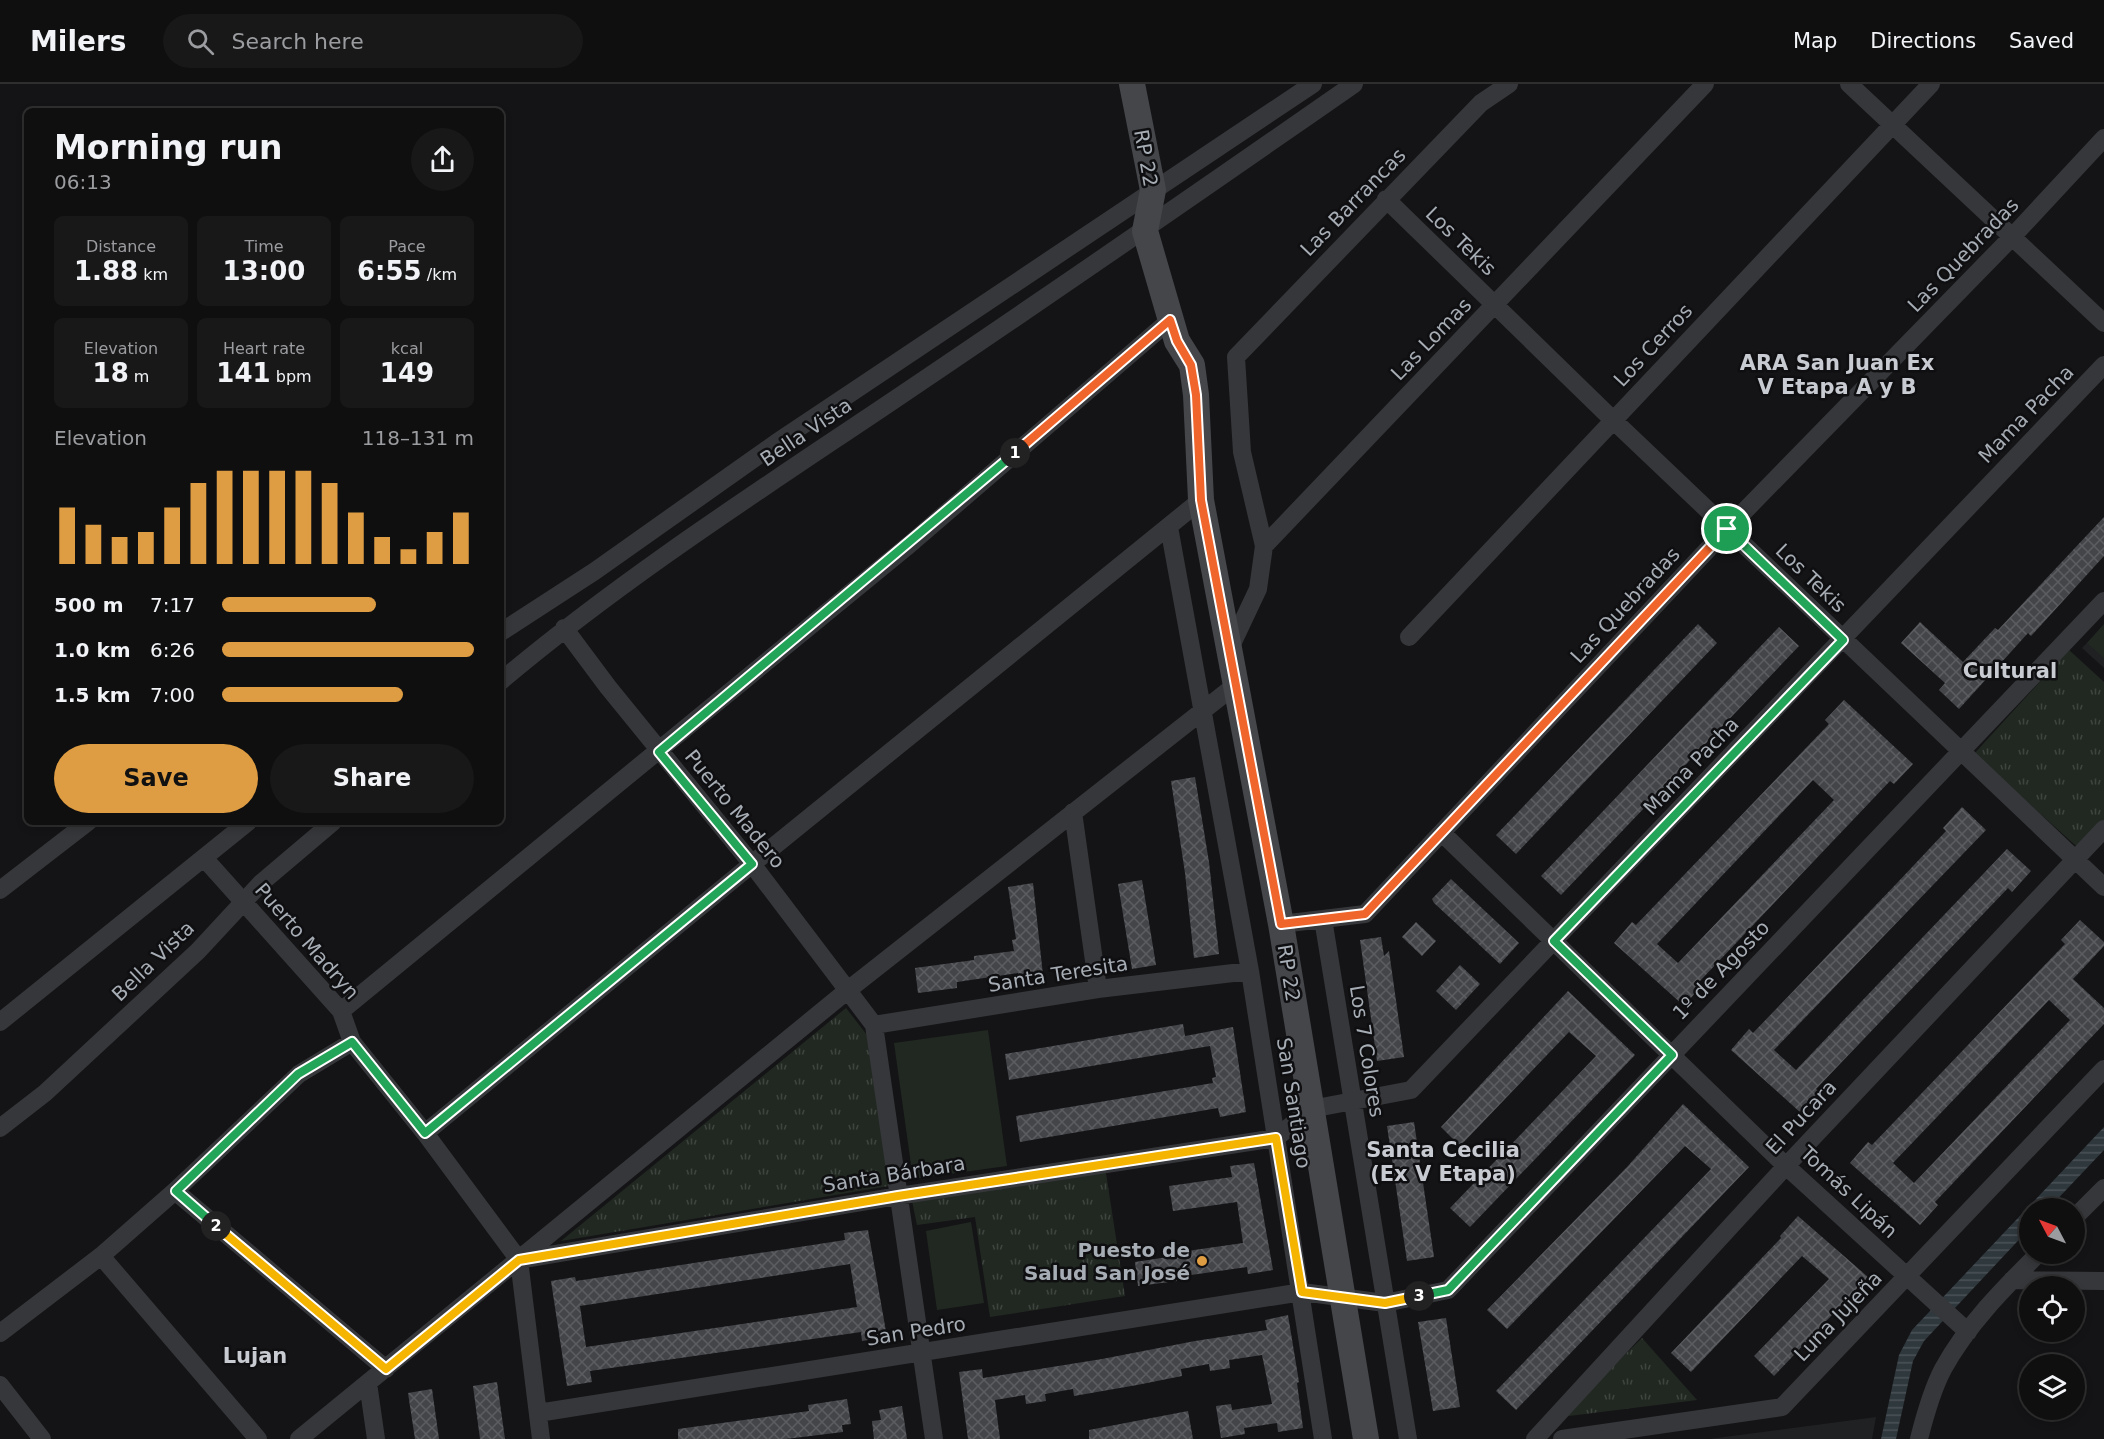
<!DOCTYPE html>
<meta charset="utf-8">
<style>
:root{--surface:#0f0f10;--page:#181819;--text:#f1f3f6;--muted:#9b9c9f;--line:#2f2f30;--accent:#df9d43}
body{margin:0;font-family:"DejaVu Sans",sans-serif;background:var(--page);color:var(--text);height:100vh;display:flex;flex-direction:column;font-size:22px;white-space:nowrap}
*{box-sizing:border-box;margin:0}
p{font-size:20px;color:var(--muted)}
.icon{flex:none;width:33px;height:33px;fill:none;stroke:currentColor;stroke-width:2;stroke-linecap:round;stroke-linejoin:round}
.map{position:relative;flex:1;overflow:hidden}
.panel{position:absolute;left:24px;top:24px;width:480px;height:717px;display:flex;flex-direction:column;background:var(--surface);border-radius:9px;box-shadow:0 3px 9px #0003,0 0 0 2px var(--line)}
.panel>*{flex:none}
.needle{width:39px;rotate:311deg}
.fabs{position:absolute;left:2019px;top:1114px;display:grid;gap:12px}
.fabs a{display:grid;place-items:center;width:66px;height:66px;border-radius:50%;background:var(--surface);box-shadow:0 3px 9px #0003,0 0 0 2px var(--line);font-size:30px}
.pin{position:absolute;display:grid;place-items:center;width:51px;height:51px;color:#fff;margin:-26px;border:3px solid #fff;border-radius:50%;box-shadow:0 2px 6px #0007}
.km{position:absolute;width:30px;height:30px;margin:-15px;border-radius:50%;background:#222;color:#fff;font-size:16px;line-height:30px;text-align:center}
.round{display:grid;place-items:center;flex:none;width:63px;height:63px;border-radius:32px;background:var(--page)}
.summary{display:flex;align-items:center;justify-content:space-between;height:102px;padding:0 30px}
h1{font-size:33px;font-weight:700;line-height:45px}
.figures{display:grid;grid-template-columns:repeat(3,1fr);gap:9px;height:102px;padding:6px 30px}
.figures div{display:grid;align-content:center;border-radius:9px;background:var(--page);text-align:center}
.figures b{font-size:26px;font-weight:700}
.figures small{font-size:16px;font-weight:400}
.figures p{font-size:16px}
.chart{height:168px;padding:12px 30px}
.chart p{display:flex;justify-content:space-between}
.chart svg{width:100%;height:108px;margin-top:6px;stroke:var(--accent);stroke-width:6}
.cta{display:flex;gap:12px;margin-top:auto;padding:12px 30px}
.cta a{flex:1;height:69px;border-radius:36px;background:var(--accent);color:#111;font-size:24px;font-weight:700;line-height:69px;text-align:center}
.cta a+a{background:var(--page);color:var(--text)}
ul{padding:0 30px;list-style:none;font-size:20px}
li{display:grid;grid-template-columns:96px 72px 1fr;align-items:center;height:45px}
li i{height:15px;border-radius:8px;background:var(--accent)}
header{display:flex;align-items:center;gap:36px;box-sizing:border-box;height:84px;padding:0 30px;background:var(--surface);border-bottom:2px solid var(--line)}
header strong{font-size:28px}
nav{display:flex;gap:33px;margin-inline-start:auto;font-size:21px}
.search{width:420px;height:54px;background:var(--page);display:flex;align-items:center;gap:15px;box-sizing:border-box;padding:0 21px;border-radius:33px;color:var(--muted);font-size:22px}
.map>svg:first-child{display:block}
.built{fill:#202123}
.green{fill:#212821}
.park{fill:url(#park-tufts)}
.water{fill:url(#water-rules)}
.building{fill:url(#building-cross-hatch);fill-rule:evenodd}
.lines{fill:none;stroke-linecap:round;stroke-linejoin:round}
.street{stroke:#36373a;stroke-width:18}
.secondary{stroke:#44464a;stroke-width:26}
.split-1-casing{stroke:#fff;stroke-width:12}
.split-2-casing{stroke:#fff;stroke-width:12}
.split-3-casing{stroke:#fff;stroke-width:12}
.split-4-casing{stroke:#fff;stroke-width:12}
.split-1{stroke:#f0652b;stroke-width:8}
.split-2{stroke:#22a559;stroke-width:8}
.split-3{stroke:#f5b400;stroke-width:8}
.split-4{stroke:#22a559;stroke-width:8}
.poi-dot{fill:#df9d43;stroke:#0f0f11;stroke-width:2}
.labels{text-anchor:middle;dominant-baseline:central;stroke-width:5;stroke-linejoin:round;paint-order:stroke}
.street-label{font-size:20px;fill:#a7adb5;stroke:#0f0f11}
.poi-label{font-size:20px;font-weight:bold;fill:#a7adb5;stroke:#0f0f11;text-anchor:end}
.neighbourhood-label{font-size:21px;font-weight:bold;fill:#c8cbd1;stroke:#0f0f11}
</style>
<header>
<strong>Milers</strong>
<div class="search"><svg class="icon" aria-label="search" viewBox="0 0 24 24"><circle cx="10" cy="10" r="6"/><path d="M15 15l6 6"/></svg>Search here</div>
<nav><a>Map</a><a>Directions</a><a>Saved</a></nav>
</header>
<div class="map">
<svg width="2104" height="1355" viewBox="0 0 2104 1355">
<defs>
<pattern id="park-tufts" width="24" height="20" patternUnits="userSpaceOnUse" patternTransform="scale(1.5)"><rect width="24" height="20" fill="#212821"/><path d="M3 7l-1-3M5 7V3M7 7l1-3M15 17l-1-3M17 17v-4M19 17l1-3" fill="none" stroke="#3e443f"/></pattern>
<pattern id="water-rules" width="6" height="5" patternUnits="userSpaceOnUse" patternTransform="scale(1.5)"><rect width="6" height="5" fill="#2f383d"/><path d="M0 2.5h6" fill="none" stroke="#4a5257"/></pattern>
<pattern id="building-cross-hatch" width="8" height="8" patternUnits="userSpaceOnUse" patternTransform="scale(1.5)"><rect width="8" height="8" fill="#434549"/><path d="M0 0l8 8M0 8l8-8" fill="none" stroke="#5b5d61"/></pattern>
</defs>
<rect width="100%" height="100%" fill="#141416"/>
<path class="built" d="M2104,541V584L2082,564Z
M1876,1333L1872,1355H1709Z"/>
<path class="green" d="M2104,540V574L2087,559Z
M988,946L1007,1082L913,1095L894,959Z
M971,1138L984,1219L937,1226L926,1147Z"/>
<path class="park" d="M2069,566L2104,598V747L2084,769L1974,670Z
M846,924L867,951L889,1102L561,1157Z
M1105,1083L1125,1212L990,1233L975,1133L917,1141L911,1112Z
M1642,1254L1697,1316L1561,1333Z"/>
<path class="water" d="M2104,1043V1066L2048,1125H2030L2029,1145L1924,1257L1913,1277L1896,1355H1881L1899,1271L1912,1246Z"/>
<path class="building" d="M2104,433V472L2031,552L2028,549L1959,625L1939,606L1945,599L1901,559L1920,538L1963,578L1995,544L1998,546Z
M1698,540L1717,559L1516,770L1496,751Z
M1779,543L1799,562L1561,811L1541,792Z
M1844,616L1913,680L1894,700L1890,697L1699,898L1702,901L1684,922L1614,859L1632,838L1636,841L1829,640L1825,636ZM1813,696L1834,716L1678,879L1657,860Z
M1195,693L1209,778L1219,870L1194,874L1185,789L1171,697Z
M1962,723L1986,746L1774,966L1796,986L2007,765L2031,787L2012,808L2008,804L1816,1005L1820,1008L1801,1029L1731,966L1749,945L1753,949L1898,798L1946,747L1943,744Z
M1451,795L1519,859L1500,880L1434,819L1432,815Z
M1142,796L1156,881L1132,885L1118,800Z
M1033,799L1043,891L1018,895V889L957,898V904L918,909L915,884L974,876V872L1014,867L1012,856L1016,855L1008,803Z
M2080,836L2104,858V862L2073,895L2104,924V940L1935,1118L1938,1121L1920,1141L1850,1079L1868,1058L1872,1061L2065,860L2061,856ZM2049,916L2070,936L1914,1099L1893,1079Z
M1416,838L1436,857L1422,872L1402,853Z
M1381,853L1384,872L1389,867L1404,973L1377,977L1360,856Z
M1460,881L1480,900L1456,926L1436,907Z
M1568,907L1635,971L1470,1143L1450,1124L1596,972L1569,948L1460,1062L1441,1043Z
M1183,940L1185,952L1233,943L1246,1028L1220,1033L1218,1024L1020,1058L1016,1032L1213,999L1212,994L1216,993L1210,962L1009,996L1005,970Z
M1683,1020L1749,1083L1516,1326L1496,1307L1711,1085L1685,1062L1507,1245L1487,1226L1627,1083Z
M1414,1038L1434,1173L1407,1177L1387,1042Z
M1254,1079L1273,1186L1248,1190L1247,1183L1177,1193V1197L1138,1202L1135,1178L1181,1171L1180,1168L1243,1159L1237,1118L1173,1127L1169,1102L1232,1093L1230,1082Z
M1798,1132L1868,1193L1774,1292L1754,1272L1829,1195L1802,1172L1691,1288L1671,1269L1781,1154L1780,1152Z
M868,1146L887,1253L862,1257L861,1248L590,1287L592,1298L567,1302L551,1197L575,1193L576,1197L845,1156L844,1149ZM850,1180L857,1223L586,1263L580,1222Z
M1288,1231L1299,1298L1297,1299L1303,1344L1278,1348L1277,1339L1244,1344L1245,1350L1221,1354L1216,1322L1231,1320L1232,1326L1272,1320L1262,1271L1229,1276L1230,1284L1210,1287L1209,1280L1181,1285L1182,1292L1137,1301L1074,1312L1073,1305L1045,1310L1046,1317L1026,1320L1025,1311L995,1316L1000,1355H968L959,1288L982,1285L983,1294L1102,1275L1195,1257L1267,1246L1265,1236Z
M1446,1234L1460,1323L1433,1327L1418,1238Z
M497,1298L505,1355H480L473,1302Z
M432,1305L439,1355H415L408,1309Z
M847,1315L851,1340L842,1341L843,1348L786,1355H678V1345L809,1327L808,1321Z
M902,1322L907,1355H874L872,1337L881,1336L879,1326Z
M1188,1327L1193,1355H1089V1346Z"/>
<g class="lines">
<path class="street" d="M1849,0L2104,239
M1386,115L1613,336L2104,803
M1169,443L1250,887L1323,1355
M1264,462L1705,0
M564,544L608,603L752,780L874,941L934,1355
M501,548L595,487L776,359L1313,0
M1409,553L1931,0
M1233,558L1258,505L1264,462L1242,368L1236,273L1481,19L1509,0
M501,597C622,495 757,408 888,320C1044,215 1199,108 1354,0
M1073,728L1098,905
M1442,749L1786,1082L1968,1248
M204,774L341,927L352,958L425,1049L519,1176L541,1355
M0,806L88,738
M1323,835L1408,1355
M1281,840L1365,830L1727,445L2013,152L2104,54
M341,927L910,460L1170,236
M0,938L248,738
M874,941L1098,905L1250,887
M0,1044L45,1009L198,867L261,799L333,738
M425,1049L752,780L1201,416
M175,1107L386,1285
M2074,1134L2104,1104
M101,1172L258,1355
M519,1176L898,1112L1276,1054L1311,1025L1411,1006L2104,281
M2012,1196L2104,1197
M0,1249L101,1172L175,1107L299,990L352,958
M368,1299L376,1355
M0,1301L42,1355
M538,1329L1302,1208L1385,1219L1448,1206L2104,517
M299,1355L848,906L1238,599
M1535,1355L1786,1082L2104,745
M1562,1355L1782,1323L2104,985
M1919,1355C1925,1331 1932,1306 1943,1285C1967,1241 2004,1204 2038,1170"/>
<path class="secondary" d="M1132,0L1153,106L1145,147L1177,257L1192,281L1196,311L1201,416L1281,840L1366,1355"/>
</g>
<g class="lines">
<g class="split-1-casing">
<path id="split-1" d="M1015,369L1170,236L1177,257L1191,281L1196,311L1201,416L1281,840L1365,830L1727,445"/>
</g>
<g class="split-2-casing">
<path id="split-2" d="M216,1142L176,1107L298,990L352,958L425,1049L752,780L659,668L1015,369"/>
</g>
<g class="split-3-casing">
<path id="split-3" d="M216,1142L386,1285L519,1176L898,1112L1276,1054L1302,1208L1385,1219L1419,1212"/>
</g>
<g class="split-4-casing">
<path id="split-4" d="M1419,1212L1448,1206L1672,971L1554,857L1843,556L1727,445"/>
</g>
<use href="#split-1" class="split-1"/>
<use href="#split-2" class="split-2"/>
<use href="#split-3" class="split-3"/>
<use href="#split-4" class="split-4"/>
</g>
<circle class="poi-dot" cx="1202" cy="1177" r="6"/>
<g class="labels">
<g class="street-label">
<text transform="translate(1146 74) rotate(80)">RP 22</text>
<text transform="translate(1353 118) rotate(-46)">Las Barrancas</text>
<text transform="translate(1461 157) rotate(44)">Los Tekis</text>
<text transform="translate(1963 171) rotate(-46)">Las Quebradas</text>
<text transform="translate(1431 255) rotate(-46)">Las Lomas</text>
<text transform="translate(1653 261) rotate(-47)">Los Cerros</text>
<text transform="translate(2026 330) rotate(-46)">Mama Pacha</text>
<text transform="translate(806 348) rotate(-34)">Bella Vista</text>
<text transform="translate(1811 494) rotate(44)">Los Tekis</text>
<text transform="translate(1625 521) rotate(-47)">Las Quebradas</text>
<text transform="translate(1691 682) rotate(-46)">Mama Pacha</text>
<text transform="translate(735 725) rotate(51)">Puerto Madero</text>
<text transform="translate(307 857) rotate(49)">Puerto Madryn</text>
<text transform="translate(153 877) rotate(-44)">Bella Vista</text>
<text transform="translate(1721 886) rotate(-46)">1º de Agosto</text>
<text transform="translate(1289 889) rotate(81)">RP 22</text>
<text transform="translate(1058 890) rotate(-9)">Santa Teresita</text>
<text transform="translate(1367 967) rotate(81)">Los 7 Colores</text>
<text transform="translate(1294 1019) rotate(81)">San Santiago</text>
<text transform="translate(1801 1033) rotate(-47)">El Pucara</text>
<text transform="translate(894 1090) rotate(-9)">Santa Bárbara</text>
<text transform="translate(1849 1108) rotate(43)">Tomás Lipán</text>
<text transform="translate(1838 1232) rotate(-46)">Luna Jujeña</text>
<text transform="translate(916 1247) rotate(-9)">San Pedro</text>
</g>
<g class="poi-label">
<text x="1190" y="1166">Puesto de<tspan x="1190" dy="23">Salud San José</tspan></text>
</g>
<g class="neighbourhood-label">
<text x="1837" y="279">ARA San Juan Ex<tspan x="1837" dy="24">V Etapa A y B</tspan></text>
<text x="2010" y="587">Cultural</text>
<text x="1443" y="1066">Santa Cecilia<tspan x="1443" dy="24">(Ex V Etapa)</tspan></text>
<text x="255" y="1272">Lujan</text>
</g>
</g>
</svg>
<div class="fabs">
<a><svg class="needle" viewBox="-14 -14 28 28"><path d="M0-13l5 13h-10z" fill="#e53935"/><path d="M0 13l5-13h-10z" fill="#9b9c9f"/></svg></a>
<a><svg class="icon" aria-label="locate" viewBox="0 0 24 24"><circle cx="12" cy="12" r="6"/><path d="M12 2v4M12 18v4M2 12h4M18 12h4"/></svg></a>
<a><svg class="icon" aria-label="layers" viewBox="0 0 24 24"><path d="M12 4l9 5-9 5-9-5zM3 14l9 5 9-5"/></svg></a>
</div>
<div class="pin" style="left:1727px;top:445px;background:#1e9e55"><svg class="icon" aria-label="arrive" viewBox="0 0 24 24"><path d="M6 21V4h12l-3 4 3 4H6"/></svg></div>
<b class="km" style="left:1015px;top:369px">1</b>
<b class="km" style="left:216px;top:1142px">2</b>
<b class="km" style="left:1419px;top:1212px">3</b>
<section class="panel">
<div class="summary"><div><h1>Morning run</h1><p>06:13</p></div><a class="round"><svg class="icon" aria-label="share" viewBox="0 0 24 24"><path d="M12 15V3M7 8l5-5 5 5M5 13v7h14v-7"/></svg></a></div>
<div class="figures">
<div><p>Distance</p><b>1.88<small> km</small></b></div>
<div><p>Time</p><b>13:00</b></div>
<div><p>Pace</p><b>6:55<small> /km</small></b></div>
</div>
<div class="figures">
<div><p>Elevation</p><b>18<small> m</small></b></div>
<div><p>Heart rate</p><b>141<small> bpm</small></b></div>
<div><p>kcal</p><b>149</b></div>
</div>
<div class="chart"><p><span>Elevation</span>118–131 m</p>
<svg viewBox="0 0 160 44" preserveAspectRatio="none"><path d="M5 44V21M15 44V28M25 44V33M35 44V31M45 44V21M55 44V11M65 44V6M75 44V6M85 44V6M95 44V6M105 44V11M115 44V23M125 44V33M135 44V38M145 44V31M155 44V23"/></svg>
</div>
<ul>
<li><b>500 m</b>7:17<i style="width:61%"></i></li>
<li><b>1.0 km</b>6:26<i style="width:100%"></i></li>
<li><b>1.5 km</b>7:00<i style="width:72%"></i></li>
</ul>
<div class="cta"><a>Save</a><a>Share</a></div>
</section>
</div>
